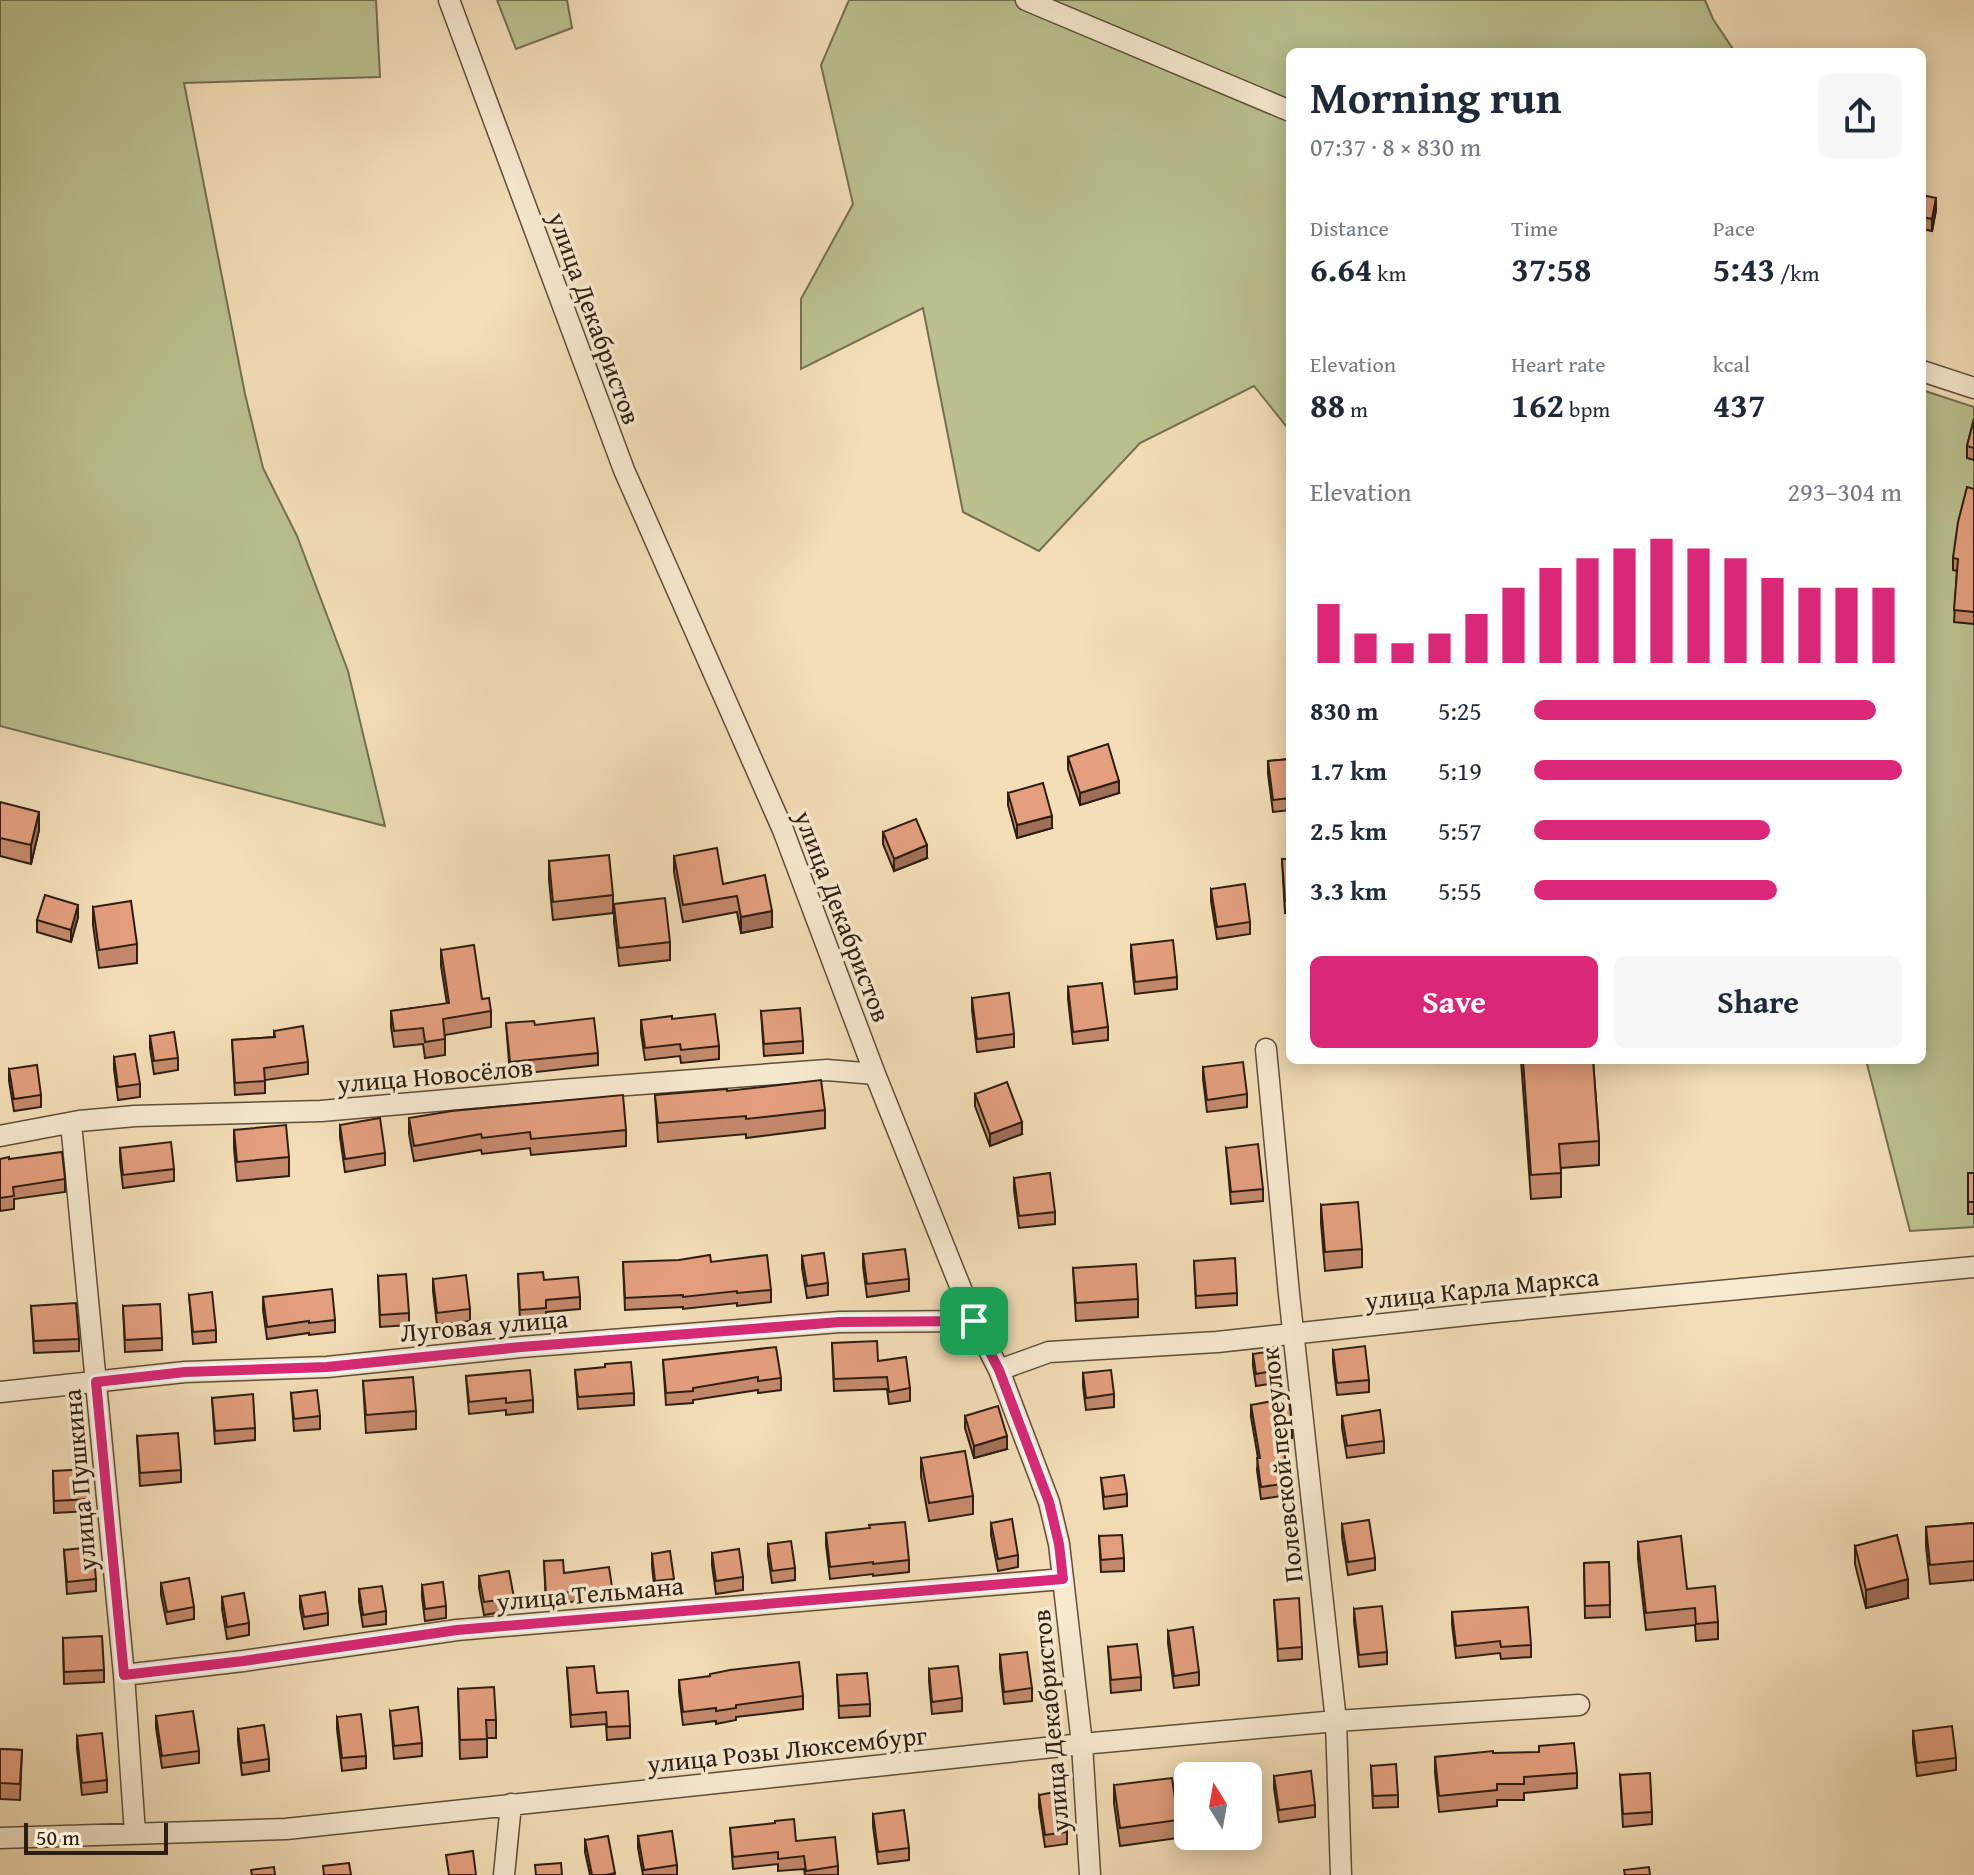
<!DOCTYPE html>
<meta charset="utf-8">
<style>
:root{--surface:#fff;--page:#f6f6f7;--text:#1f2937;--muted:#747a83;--accent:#db2777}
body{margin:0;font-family:"Gentium Book Plus",serif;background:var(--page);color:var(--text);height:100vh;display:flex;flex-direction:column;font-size:30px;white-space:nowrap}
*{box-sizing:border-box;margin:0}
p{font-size:26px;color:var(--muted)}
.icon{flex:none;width:44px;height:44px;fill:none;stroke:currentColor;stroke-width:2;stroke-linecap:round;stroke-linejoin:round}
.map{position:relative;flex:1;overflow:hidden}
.sheet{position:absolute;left:1286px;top:48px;width:640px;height:1016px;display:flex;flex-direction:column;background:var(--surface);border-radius:12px;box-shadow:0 4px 20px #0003}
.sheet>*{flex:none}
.needle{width:52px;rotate:349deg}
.buttons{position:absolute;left:1174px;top:1762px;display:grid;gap:16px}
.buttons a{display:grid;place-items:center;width:88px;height:88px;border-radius:12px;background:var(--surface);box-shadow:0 4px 20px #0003;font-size:40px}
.scale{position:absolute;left:24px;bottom:20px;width:144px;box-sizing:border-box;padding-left:8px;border:4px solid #2e1e12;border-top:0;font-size:22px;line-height:28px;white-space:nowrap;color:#2e1e12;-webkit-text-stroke:6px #f7ead0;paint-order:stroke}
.pin{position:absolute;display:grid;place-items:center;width:68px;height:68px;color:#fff;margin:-34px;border-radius:16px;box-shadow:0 4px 12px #0006}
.round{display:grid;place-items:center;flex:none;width:84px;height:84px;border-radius:12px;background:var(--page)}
.headline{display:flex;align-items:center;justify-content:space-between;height:136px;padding:0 24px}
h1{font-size:44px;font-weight:700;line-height:60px}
.figures{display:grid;grid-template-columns:repeat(3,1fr);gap:12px;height:136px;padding:8px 24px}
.figures div{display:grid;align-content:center}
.figures b{font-size:34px;font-weight:700}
.figures small{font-size:22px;font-weight:400}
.figures p{font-size:22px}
.chart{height:224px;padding:16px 24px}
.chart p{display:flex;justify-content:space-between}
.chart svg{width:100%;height:144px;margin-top:8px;stroke:var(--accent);stroke-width:6}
.cta{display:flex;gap:16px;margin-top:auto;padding:16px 24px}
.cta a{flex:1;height:92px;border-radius:12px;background:var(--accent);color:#fff;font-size:32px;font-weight:700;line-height:92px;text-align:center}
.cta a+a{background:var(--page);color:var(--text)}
ul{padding:0 24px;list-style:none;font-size:26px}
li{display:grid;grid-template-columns:128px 96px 1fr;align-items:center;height:60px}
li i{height:20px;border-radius:10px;background:var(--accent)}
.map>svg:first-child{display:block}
.green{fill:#bac18f;stroke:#747050;stroke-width:2}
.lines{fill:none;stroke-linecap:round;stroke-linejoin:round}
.minor-casing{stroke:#5f4e3b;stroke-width:23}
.minor{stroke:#f7ead0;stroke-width:20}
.wall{fill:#c4896c;stroke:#2e1e12;stroke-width:2}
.shaded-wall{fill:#a06f58;stroke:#2e1e12;stroke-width:2}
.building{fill:#e49f7e;stroke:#2e1e12;stroke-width:2}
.route-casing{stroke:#fff;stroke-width:16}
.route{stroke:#db2777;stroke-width:10}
.labels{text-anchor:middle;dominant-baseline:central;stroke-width:7;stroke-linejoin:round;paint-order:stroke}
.street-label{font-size:26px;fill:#2e1e12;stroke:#f7ead0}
</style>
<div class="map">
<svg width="1974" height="1875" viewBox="0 0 1974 1875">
<rect width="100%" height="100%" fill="#f3deb7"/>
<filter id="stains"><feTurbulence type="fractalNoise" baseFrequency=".0025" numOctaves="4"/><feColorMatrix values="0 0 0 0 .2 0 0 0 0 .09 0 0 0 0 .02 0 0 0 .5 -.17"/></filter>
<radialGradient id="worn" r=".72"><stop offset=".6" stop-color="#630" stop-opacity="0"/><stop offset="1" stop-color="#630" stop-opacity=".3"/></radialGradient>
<path class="green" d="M0,0H376L380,77L184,83L245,394L263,468L297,536L348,671L385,826L0,726Z
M497,0H567L572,28L516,49Z
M849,0H1705L1713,19L1735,52H1290V431L1254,386L1140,443L1039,551L963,512L923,308L801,369V299L853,204L821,65Z
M1922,390L1974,407V1227L1910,1231L1866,1060H1922Z"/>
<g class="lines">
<g class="minor-casing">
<path id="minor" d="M449,0L624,470L783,830L875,1074L974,1321L999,1370L1049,1502L1059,1544L1082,1744L1090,1875
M1026,0L1290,111
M1922,371L1974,388
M1266,1049L1289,1294L1336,1721L1341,1875
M71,1123L124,1675L135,1833
M0,1136L79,1121L135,1116L321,1111L561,1090L827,1070L875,1074
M999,1370L1049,1352L1217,1342L1495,1312L1974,1267
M0,1392L185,1372L327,1367L521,1347L840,1322L974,1321
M124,1675L243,1661L457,1630L1063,1579
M0,1838L286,1829L1082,1744L1336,1721L1579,1705
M504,1875L511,1804"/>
</g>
<use href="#minor" class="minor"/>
</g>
<path class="wall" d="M1922,195L1936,210L1932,231L1922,229Z
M1974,419V460L1967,458V446Z
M1974,489V624L1954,622L1957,571L1953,570V558Z
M1068,757L1119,793L1080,805L1068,769Z
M1290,759V810L1273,812L1268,774V761Z
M1008,793L1052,828L1017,838L1008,805Z
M0,802L39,830L31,864L0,856Z
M883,832L927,858L894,871L883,844Z
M674,856L723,884L772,927L741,933L737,912L683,922L674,872Z
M1282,859H1290V913H1285Z
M549,861L613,895V913L553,920L549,880Z
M1211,889L1250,922V934L1217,939L1211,901Z
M614,904L670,942V960L619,966L614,922Z
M93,907L137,944V963L99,968L93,925Z
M78,917L71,942L37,932V920Z
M1131,945L1177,977V989L1135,994L1131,958Z
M441,950L482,999L491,1011V1027L445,1035V1055L425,1058L423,1044L394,1047L391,1027V1011L447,1004L441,966Z
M1068,987L1108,1027V1040L1073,1044L1068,999Z
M972,998L1014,1034V1047L977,1052L972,1010Z
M761,1011L803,1041V1053L764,1056Z
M672,1019L719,1046V1059L681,1063L680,1056L645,1060L641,1033V1020Z
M506,1023L535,1025L598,1053V1065L510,1075Z
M274,1031L308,1062V1074L265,1080V1093L235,1095L232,1040L274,1037Z
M150,1036L178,1058V1070L154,1074L150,1048Z
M114,1057L140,1084V1097L118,1100L114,1069Z
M1521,1060H1593L1599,1141V1165L1561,1168V1197L1531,1199Z
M1203,1067L1247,1094V1107L1207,1112L1203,1079Z
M9,1069L41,1095V1107L14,1111L9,1081Z
M727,1091L825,1110V1128L746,1138V1134L658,1142L655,1095Z
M975,1094L1022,1134L990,1146L975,1106Z
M409,1118L626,1130V1146L531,1155L530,1148L482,1154L481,1150L414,1161L409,1134Z
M340,1125L385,1153V1165L345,1172L340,1137Z
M234,1130L289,1157V1176L237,1181L234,1148Z
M120,1148L174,1169V1181L123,1188L120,1161Z
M1226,1148L1263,1189V1201L1231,1204Z
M0,1159H9L65,1179V1192L14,1199V1209L0,1211Z
M1968,1173H1974V1214H1968Z
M1014,1178L1055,1212V1224L1019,1228L1014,1190Z
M1321,1205L1362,1249V1267L1325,1271L1321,1223Z
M863,1254L909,1279V1291L867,1297L863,1266Z
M802,1256L828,1283V1295L807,1298L802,1268Z
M1194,1261L1237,1293V1305L1196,1308Z
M623,1262H711L771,1290V1302L737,1306V1303L683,1309V1307L625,1310Z
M1073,1268L1138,1299V1317L1076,1321Z
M518,1274L544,1280L580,1297V1309L546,1312V1320L520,1322Z
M378,1276L409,1313V1325L380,1327Z
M433,1279L470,1309V1321L437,1325L433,1291Z
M189,1295L216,1330V1342L193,1344Z
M263,1297L335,1320V1332L309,1335V1333L267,1339L263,1310Z
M31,1306L79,1339V1351L34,1353Z
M123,1306L162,1338V1350L125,1352Z
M832,1343L878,1361L910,1388V1401L889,1404L887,1389L834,1391Z
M1333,1350L1369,1380V1392L1337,1395L1333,1362Z
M1253,1354L1282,1369V1382L1256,1386L1253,1366Z
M663,1360L781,1378V1390L758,1393V1390L693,1400V1403L666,1405Z
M575,1370L634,1393V1405L578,1409Z
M1083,1373L1114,1394V1407L1086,1410L1083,1386Z
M466,1376L533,1400V1412L506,1415V1410L469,1414Z
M363,1381L416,1411V1429L366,1433Z
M291,1393L320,1416V1429L294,1431Z
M212,1398L255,1428V1440L215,1444Z
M1251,1405L1292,1425V1438L1282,1439L1288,1483V1495L1261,1499L1257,1470L1258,1458L1251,1417Z
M965,1416L1007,1449L974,1458L965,1428Z
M1342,1416L1384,1441V1453L1347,1458L1342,1428Z
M137,1436L181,1470V1482L140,1486Z
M921,1458L973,1496V1514L929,1521L921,1476Z
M53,1471L90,1499V1511L54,1513Z
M1101,1478L1127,1494V1506L1104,1509Z
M991,1523L1018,1555V1567L998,1571L991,1535Z
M1974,1523V1580L1930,1584L1926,1546V1527Z
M1342,1524L1375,1558V1570L1348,1575L1342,1537Z
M826,1533L909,1560V1572L873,1576V1574L830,1579L826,1545Z
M1099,1536L1124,1558V1571L1101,1572Z
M1638,1542L1687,1589L1718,1622V1639L1696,1641L1695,1625L1646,1630L1638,1559Z
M768,1544L795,1568V1580L772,1583L768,1556Z
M1855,1546L1908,1598L1866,1608L1855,1564Z
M64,1550L96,1579V1591L67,1594Z
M712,1553L743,1577V1590L716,1594L712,1565Z
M652,1554L674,1579V1591L655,1594L652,1566Z
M544,1561L564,1573L612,1587V1597L546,1605Z
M1609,1562L1610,1617L1585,1618L1584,1563Z
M479,1576L514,1598V1610L484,1615L479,1588Z
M161,1583L194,1607V1619L167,1624L161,1595Z
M422,1585L446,1606V1618L425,1621L422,1597Z
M359,1589L386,1611V1624L363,1627L359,1601Z
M300,1596L328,1613V1625L304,1629L300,1608Z
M222,1597L249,1623V1635L227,1639L222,1609Z
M1274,1600L1302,1647V1659L1278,1661Z
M1354,1609L1387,1652V1664L1359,1667L1354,1621Z
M1452,1612L1531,1645V1657L1501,1659L1500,1653L1456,1658L1452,1624Z
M1168,1631L1199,1672V1685L1174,1688L1168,1643Z
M63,1638L104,1670V1682L64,1684Z
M1108,1647L1141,1677V1690L1111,1693Z
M1000,1655L1032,1688V1701L1004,1704L1000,1668Z
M567,1668L597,1693L630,1726V1738L607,1740L606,1724L571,1727Z
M929,1669L962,1698V1711L932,1714L929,1681Z
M837,1675L870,1704V1716L839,1718Z
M679,1680L803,1696V1709L736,1717V1720L716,1724V1721L683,1725L679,1692Z
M458,1689L496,1720V1738H487V1757L460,1759Z
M390,1711L422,1743V1756L394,1759Z
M156,1716L199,1751V1763L162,1768L156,1728Z
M337,1717L366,1756V1768L342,1771L337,1729Z
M238,1729L269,1759V1771L242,1775L238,1741Z
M1913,1731L1956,1758V1770L1917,1776L1913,1744Z
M77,1736L107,1780V1792L82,1795L77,1748Z
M0,1749L22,1750L20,1800L0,1799Z
M1493,1753L1577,1773V1788L1524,1793V1800H1497V1806L1439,1812L1435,1772V1757Z
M1371,1766L1398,1795V1807L1373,1808Z
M1620,1775L1652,1812V1824L1623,1827Z
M1274,1776L1315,1805V1817L1279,1822L1274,1788Z
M1114,1785L1178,1820V1838L1120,1846L1114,1803Z
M1039,1795L1067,1832V1844L1045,1847L1039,1807Z
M873,1814L909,1848V1860L878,1864L873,1826Z
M730,1828L796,1841L838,1866V1875H805L804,1869L778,1871V1864L733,1869Z
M638,1836L677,1865V1875H643L638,1848Z
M585,1840L615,1875H590L585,1852Z"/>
<path class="shaded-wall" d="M1936,198V210L1932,231V219Z
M1119,781V793L1080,805V793Z
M39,812V830L31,864V845Z
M1052,816V828L1017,838V825Z
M927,845V858L894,871V859Z
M78,905V917L71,942V930Z
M772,911V927L741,933V917Z
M1022,1122V1134L990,1146V1134Z
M1007,1436V1449L974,1458V1446Z
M1908,1579V1598L1866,1608V1590Z"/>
<path class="building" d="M1922,195L1936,198L1932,219L1922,217Z
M1974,419V448L1967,446Z
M1967,487L1974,489V612L1954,610L1958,559L1953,558L1958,522Z
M1108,744L1119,781L1080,793L1068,757Z
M1290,759V798L1273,800L1268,761Z
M1043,783L1052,816L1017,825L1008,793Z
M0,802L39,812L31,845L0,838Z
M916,819L927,845L894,859L883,832Z
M717,848L723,884L765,875L772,911L741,917L737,896L683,905L674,856Z
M609,855L613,895L553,902L549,861Z
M1282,859H1290V901H1285Z
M1245,884L1250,922L1217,927L1211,889Z
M45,895L78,905L71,930L37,920Z
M665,898L670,942L619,948L614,904Z
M131,901L137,944L99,950L93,907Z
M1173,940L1177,977L1135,982L1131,945Z
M474,945L482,999L489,998L491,1011L443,1019L445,1039L425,1042L423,1028L394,1031L391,1011L449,1003L441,950Z
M1102,983L1108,1027L1073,1032L1068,987Z
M1009,993L1014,1034L977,1039L972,998Z
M800,1008L803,1041L764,1044L761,1011Z
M715,1014L719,1046L681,1050L680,1044L645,1048L641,1020L672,1016V1019Z
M594,1018L598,1053L510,1062L506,1023L534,1021L535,1025Z
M303,1026L308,1062L264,1068L265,1081L235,1083L232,1040L275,1037L274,1031Z
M174,1032L178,1058L154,1061L150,1036Z
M135,1054L140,1084L118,1087L114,1057Z
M1523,1060H1593L1599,1141L1559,1144L1561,1173L1531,1175Z
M1243,1062L1247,1094L1207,1100L1203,1067Z
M37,1065L41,1095L14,1099L9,1069Z
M821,1080L825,1110L746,1119V1116L658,1123L655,1095L727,1089V1091Z
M1007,1082L1022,1122L990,1134L975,1094Z
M623,1095L626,1130L531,1139L530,1132L482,1138L481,1134L414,1146L409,1118L452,1111Z
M380,1118L385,1153L345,1159L340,1125Z
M286,1125L289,1157L237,1162L234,1130Z
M171,1142L174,1169L123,1175L120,1148Z
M1258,1144L1263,1189L1231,1192L1226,1148Z
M62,1152L65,1179L13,1187L14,1196L0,1198V1159L9,1157V1159Z
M1050,1173L1055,1212L1019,1216L1014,1178Z
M1968,1173H1974V1202H1968Z
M1358,1202L1362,1249L1325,1252L1321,1205Z
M905,1249L909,1279L867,1284L863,1254Z
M824,1253L828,1283L807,1286L802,1256Z
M710,1255L711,1262L767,1255L771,1290L737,1293V1291L683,1297V1295L625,1298L623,1262L679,1260Z
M1235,1258L1237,1293L1196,1296L1194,1261Z
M1136,1264L1138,1299L1076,1303L1073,1268Z
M543,1272L544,1280L578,1277L580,1297L546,1300V1308L520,1310L518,1274Z
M406,1274L409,1313L380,1315L378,1276Z
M466,1275L470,1309L437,1313L433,1279Z
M332,1289L335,1320L309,1323V1321L267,1327L263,1297Z
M212,1292L216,1330L193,1332L189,1295Z
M76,1303L79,1339L34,1341L31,1306Z
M160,1304L162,1338L125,1340L123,1306Z
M877,1341L878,1361L906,1357L910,1388L889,1392L887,1377L834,1379L832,1343Z
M1365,1346L1369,1380L1337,1383L1333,1350Z
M776,1347L781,1378L758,1381V1377L693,1388V1391L666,1393L663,1360Z
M1278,1350L1282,1369L1256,1374L1253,1354Z
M631,1362L634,1393L578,1397L575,1370L605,1367V1364Z
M530,1370L533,1400L506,1403V1398L469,1402L466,1376Z
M1111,1370L1114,1394L1086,1398L1083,1373Z
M413,1377L416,1411L366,1415L363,1381Z
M317,1390L320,1416L294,1419L291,1393Z
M253,1394L255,1428L215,1431L212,1398Z
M1289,1398L1292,1425L1281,1427L1288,1483L1261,1487L1257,1458H1260L1251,1405Z
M998,1406L1007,1436L974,1446L965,1416Z
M1380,1410L1384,1441L1347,1446L1342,1416Z
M178,1433L181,1470L140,1473L137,1436Z
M965,1451L973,1496L929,1503L921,1458Z
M89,1469L90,1499L54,1501L53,1471Z
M1124,1475L1127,1494L1104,1497L1101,1478Z
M1012,1519L1018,1555L998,1559L991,1523Z
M1369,1520L1375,1558L1348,1562L1342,1524Z
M905,1522L909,1560L873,1564V1562L830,1567L826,1533L870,1528L869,1525Z
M1974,1523V1561L1930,1565L1926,1527Z
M1122,1535L1124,1558L1101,1560L1099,1536Z
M1897,1535L1908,1579L1866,1590L1855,1546Z
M1681,1536L1687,1589L1715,1586L1718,1622L1696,1624L1695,1608L1646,1613L1638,1542Z
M791,1541L795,1568L772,1571L768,1544Z
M93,1547L96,1579L67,1582L64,1550Z
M739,1549L743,1577L716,1581L712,1553Z
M670,1551L674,1579L655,1581L652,1554Z
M563,1560L564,1573L609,1567L612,1587L546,1595L544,1561Z
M1609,1562L1610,1605L1585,1606L1584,1563Z
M509,1571L514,1598L484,1602L479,1576Z
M189,1578L194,1607L167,1612L161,1583Z
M443,1582L446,1606L425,1609L422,1585Z
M382,1586L386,1611L363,1615L359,1589Z
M325,1592L328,1613L304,1617L300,1596Z
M244,1593L249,1623L227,1627L222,1597Z
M1299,1598L1302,1647L1278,1649L1274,1600Z
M1382,1606L1387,1652L1359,1655L1354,1609Z
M1528,1607L1531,1645L1501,1647L1500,1641L1456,1646L1452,1612Z
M1193,1627L1199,1672L1174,1676L1168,1631Z
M102,1636L104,1670L64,1672L63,1638Z
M1137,1644L1141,1677L1111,1680L1108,1647Z
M1027,1652L1032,1688L1004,1692L1000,1655Z
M799,1662L803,1696L736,1705V1708L716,1711V1708L683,1712L679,1680L710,1676V1674L730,1670Z
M594,1666L597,1693L628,1691L630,1726L607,1727L606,1712L571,1715L567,1668Z
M958,1666L962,1698L932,1702L929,1669Z
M867,1673L870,1704L839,1706L837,1675Z
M494,1687L496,1720H486L487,1739L460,1740L458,1689Z
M418,1707L422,1743L394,1746L390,1711Z
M193,1711L199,1751L162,1756L156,1716Z
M361,1714L366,1756L342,1758L337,1717Z
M264,1725L269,1759L242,1763L238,1729Z
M1952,1726L1956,1758L1917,1763L1913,1731Z
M102,1733L107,1780L82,1783L77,1736Z
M1574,1743L1577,1773L1524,1777V1784H1497V1790L1439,1796L1435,1757L1493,1751V1753L1539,1752V1746Z
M0,1749L22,1750L20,1784L0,1783Z
M1396,1764L1398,1795L1373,1796L1371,1766Z
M1311,1771L1315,1805L1279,1810L1274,1776Z
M1650,1773L1652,1812L1623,1814L1620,1775Z
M1172,1778L1178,1820L1120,1828L1114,1785Z
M1060,1791L1067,1832L1045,1835L1039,1795Z
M904,1810L909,1848L878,1852L873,1814Z
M794,1819L796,1841L835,1837L838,1866L806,1871L804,1856L778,1859V1852L733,1857L730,1828L775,1823V1821Z
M672,1831L677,1865L644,1870L638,1836Z
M608,1836L615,1873L606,1875H592L585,1840Z
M473,1851L476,1875H449L446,1855Z
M349,1863L351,1875H324L323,1866Z
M561,1863L562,1875H536L535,1865Z
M274,1867L275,1875H252L251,1870Z
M1649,1867L1650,1875H1625L1624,1870Z"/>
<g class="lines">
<g class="route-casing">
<path id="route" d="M974,1321L999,1370L1049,1502L1059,1544L1063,1579L457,1630L243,1661L124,1675L96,1382L185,1372L327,1367L521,1347L840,1322Z"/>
</g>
<use href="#route" class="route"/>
</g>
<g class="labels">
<g class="street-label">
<text transform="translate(595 318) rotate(70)">улица Декабристов</text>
<text transform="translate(843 916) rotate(69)">улица Декабристов</text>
<text transform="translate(435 1075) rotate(-5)">улица Новосёлов</text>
<text transform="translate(1482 1288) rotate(-6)">улица Карла Маркса</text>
<text transform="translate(484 1325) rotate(-5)">Луговая улица</text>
<text transform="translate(1281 1465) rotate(-96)">Полевской переулок</text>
<text transform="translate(79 1480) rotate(-95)">улица Пушкина</text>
<text transform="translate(590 1593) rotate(-5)">улица Тельмана</text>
<text transform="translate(1050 1721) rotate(-95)">улица Декабристов</text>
<text transform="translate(787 1749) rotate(-6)">улица Розы Люксембург</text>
</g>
</g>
<rect width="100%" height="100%" filter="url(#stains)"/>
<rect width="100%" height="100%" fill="url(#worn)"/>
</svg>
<div class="buttons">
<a><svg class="needle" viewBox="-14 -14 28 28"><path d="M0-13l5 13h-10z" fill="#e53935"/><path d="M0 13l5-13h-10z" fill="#747a83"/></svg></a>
</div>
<div class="scale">50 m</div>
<div class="pin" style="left:974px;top:1321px;background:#1e9e55"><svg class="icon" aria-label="arrive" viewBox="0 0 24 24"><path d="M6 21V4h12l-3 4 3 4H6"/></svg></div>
<section class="sheet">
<div class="headline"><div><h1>Morning run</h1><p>07:37 · 8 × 830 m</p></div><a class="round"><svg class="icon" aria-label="share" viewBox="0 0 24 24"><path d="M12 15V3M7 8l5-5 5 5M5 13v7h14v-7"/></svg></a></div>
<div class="figures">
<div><p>Distance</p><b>6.64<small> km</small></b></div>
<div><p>Time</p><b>37:58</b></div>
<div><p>Pace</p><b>5:43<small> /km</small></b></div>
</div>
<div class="figures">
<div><p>Elevation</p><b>88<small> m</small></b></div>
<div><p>Heart rate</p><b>162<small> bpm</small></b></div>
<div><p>kcal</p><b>437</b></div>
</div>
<div class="chart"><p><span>Elevation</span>293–304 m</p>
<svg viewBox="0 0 160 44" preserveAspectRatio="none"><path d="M5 44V26M15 44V35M25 44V38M35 44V35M45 44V29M55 44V21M65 44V15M75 44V12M85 44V9M95 44V6M105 44V9M115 44V12M125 44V18M135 44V21M145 44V21M155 44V21"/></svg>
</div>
<ul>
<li><b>830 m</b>5:25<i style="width:93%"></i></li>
<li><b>1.7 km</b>5:19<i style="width:100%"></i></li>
<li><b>2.5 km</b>5:57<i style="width:64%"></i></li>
<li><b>3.3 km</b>5:55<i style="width:66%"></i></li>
</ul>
<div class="cta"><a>Save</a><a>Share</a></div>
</section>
</div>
